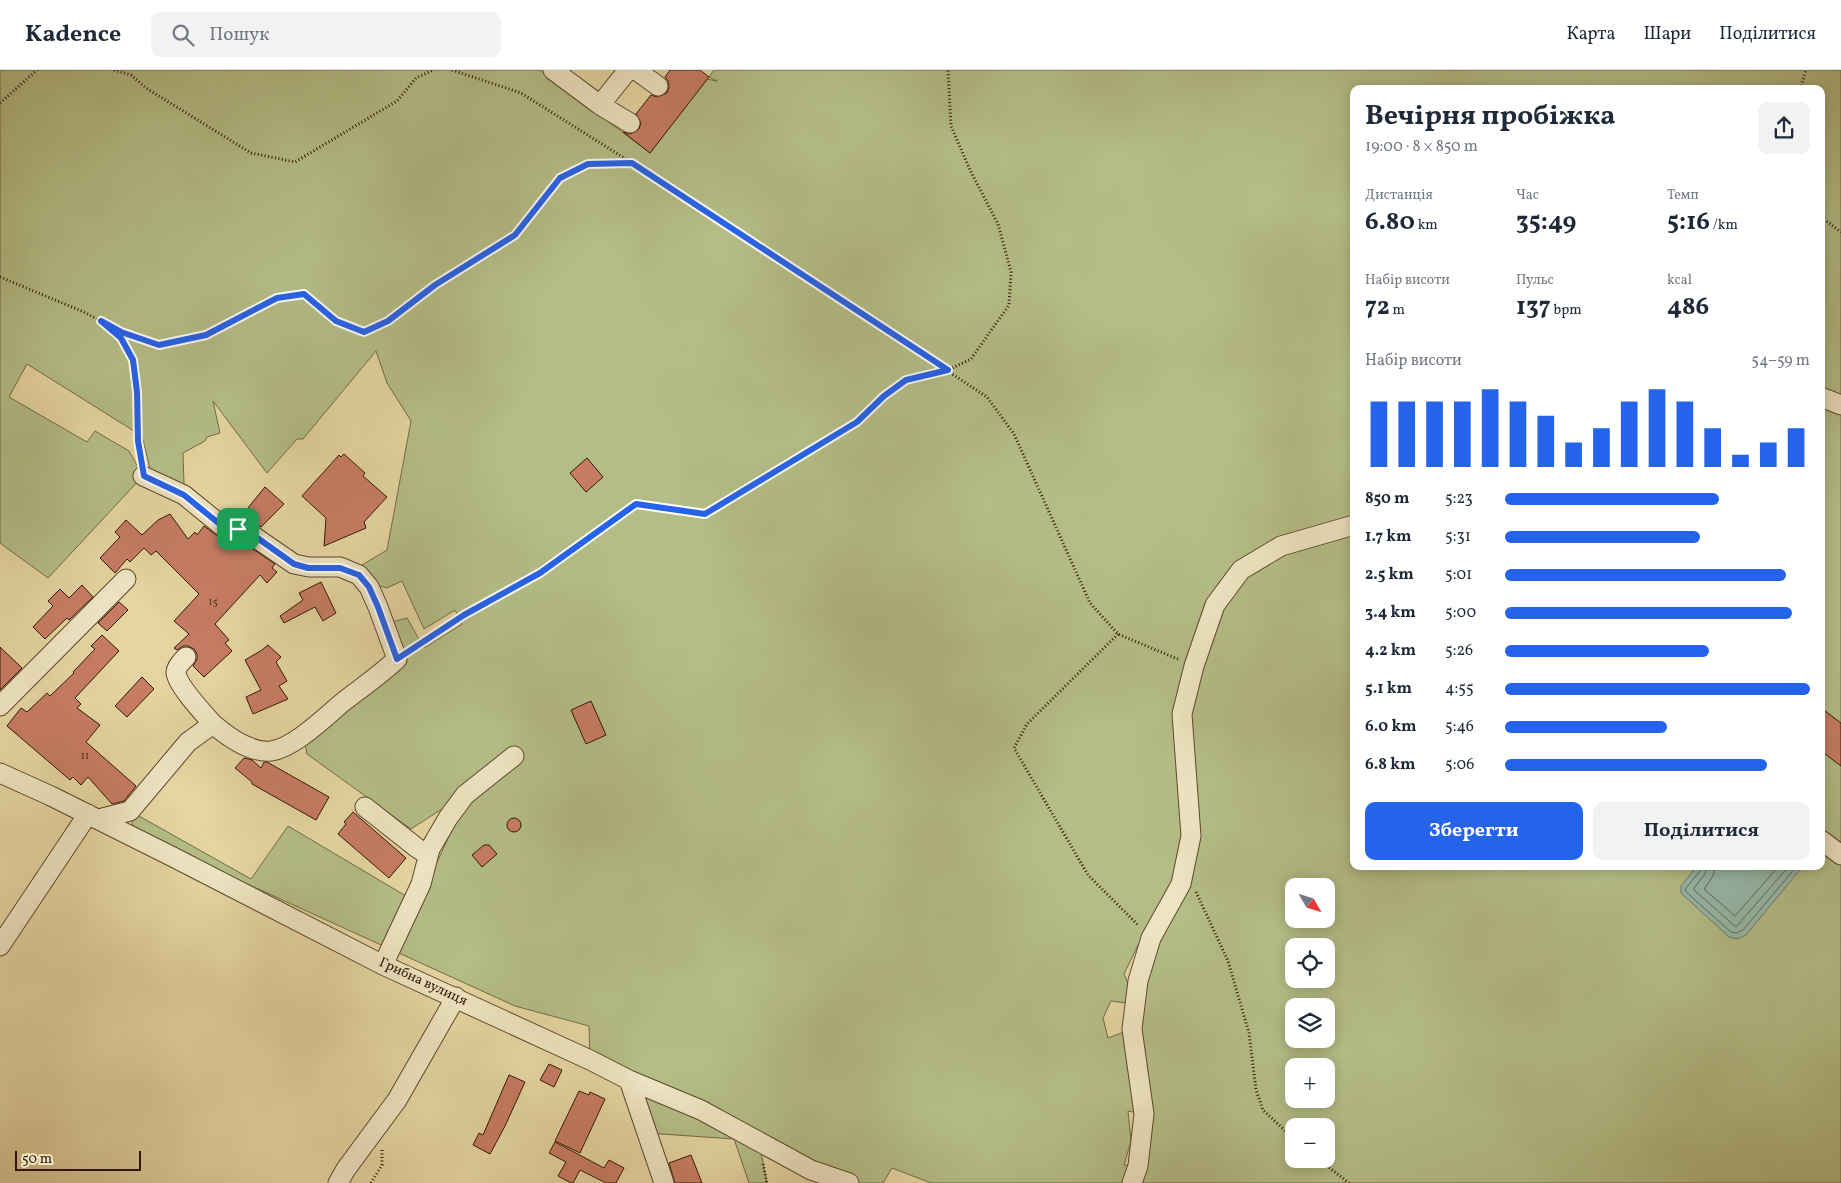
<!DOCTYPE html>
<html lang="uk">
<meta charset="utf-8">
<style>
:root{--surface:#fff;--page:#f2f2f3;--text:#1f2937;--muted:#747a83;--line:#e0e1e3;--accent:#2563eb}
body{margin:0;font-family:Vollkorn,serif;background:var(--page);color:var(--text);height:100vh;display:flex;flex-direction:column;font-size:19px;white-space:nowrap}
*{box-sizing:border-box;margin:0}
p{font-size:16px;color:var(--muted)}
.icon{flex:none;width:28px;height:28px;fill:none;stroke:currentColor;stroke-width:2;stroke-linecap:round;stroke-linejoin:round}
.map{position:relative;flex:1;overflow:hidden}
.side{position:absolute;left:1350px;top:15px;width:475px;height:785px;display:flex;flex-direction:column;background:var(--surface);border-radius:10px;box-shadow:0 2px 12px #0003}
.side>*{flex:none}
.needle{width:32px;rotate:129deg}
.tools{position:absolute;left:1285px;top:808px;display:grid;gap:10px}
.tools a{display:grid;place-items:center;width:50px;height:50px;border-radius:10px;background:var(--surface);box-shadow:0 2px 12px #0003;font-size:25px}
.scale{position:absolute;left:15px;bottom:12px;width:126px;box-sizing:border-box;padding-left:5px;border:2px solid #321805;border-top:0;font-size:14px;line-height:18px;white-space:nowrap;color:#321805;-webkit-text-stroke:4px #eee4c2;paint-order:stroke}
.pin{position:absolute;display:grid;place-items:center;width:42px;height:42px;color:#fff;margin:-21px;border-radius:10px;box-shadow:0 2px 8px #0006}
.round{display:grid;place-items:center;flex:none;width:52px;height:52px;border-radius:10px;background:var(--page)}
.headline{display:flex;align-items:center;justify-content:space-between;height:85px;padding:0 15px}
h1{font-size:28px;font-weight:700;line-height:38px}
.metrics{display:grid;grid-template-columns:repeat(3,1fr);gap:8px;height:85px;padding:5px 15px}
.metrics div{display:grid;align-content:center}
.metrics b{font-size:25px;font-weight:700}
.metrics small{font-size:14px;font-weight:400}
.metrics p{font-size:14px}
.chart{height:140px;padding:10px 15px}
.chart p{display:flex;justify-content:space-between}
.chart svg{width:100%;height:90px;margin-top:5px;stroke:var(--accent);stroke-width:6}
.action{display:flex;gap:10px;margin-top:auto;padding:10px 15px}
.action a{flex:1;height:58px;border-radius:10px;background:var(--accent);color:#fff;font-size:20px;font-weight:700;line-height:58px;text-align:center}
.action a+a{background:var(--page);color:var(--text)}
ul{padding:0 15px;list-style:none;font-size:16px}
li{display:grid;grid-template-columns:80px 60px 1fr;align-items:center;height:38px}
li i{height:12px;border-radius:6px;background:var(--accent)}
header{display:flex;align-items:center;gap:30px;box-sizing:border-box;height:70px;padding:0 25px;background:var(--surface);border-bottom:1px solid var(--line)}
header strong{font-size:24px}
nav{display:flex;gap:28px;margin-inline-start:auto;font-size:18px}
.search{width:350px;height:45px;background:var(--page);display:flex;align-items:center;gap:12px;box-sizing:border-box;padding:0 18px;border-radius:10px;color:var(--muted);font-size:19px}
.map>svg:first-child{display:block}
.green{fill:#b4bd86;stroke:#736a46;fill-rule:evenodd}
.water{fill:#96b8a9;stroke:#6e7867}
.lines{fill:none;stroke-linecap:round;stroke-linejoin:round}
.shore{stroke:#646857;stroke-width:1}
.building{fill:#c77c64;stroke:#321805}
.minor-casing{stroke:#5f472c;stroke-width:21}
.path{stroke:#321805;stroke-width:3;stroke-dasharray:1 2.5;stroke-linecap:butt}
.minor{stroke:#eee4c2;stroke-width:19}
.route-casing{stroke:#fff;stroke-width:10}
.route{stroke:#2563eb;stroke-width:6}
.labels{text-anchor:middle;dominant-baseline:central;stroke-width:4;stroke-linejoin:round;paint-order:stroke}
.number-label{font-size:11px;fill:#57311d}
.street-label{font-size:14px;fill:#321805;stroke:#eee4c2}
</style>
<header>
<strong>Kadence</strong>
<div class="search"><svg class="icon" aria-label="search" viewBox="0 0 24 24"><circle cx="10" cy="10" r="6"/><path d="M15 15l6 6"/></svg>Пошук</div>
<nav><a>Карта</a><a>Шари</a><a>Поділитися</a></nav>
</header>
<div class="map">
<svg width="1841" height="1113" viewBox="0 0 1841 1113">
<rect width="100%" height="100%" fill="#e5d5a1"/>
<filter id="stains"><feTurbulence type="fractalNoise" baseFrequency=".004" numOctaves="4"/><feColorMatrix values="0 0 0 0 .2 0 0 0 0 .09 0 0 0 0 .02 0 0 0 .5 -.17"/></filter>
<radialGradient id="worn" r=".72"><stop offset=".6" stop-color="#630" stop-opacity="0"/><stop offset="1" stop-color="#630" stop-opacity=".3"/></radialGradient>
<path class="green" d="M0,0H540L650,83L707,9L717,11L709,7L714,0H1841V1113H931L892,1098L883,1113H849L759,1072L767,1113H749L734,1069L647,1063L637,1034L650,1019L590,990L589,956L515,936L243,812L133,757L130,741L251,809L288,756L406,826L419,831L470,721L411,759L307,684L303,664L392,594L407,587L397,589L384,554L407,548L424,578L462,554L455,540L424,559L402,511L387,518L365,512L352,501L387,480L411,351L387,313L376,281L303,369H297L267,403L213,331L220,363L207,367L205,371L183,383L184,414L151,403L142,366L27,294L9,327L87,372L95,361L129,381L143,406L48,508L0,473ZM1354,19H1821V796H1354ZM1294,816H1326V849H1294ZM1151,869L1132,959L1108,968L1103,948L1111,931L1126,933L1129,916L1124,904L1138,875ZM1294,876H1326V909H1294ZM1294,936H1326V969H1294ZM1294,996H1326V1029H1294ZM1128,1041L1143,1044L1138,1096L1124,1095L1131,1071ZM1294,1056H1326V1089H1294Z"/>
<path class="water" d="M1697,796H1803L1746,865L1738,869L1729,867L1681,823V816Z"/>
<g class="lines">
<path class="shore" d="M1701,796L1700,801L1686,818L1685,821L1731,862L1737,863L1743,860L1797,796
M1707,796L1705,804L1694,818V820L1736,857L1789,796
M1715,796L1713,806L1704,819L1735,846L1779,796"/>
</g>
<path class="building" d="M670,0H700L709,7L650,83L623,62L630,64L639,59L641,53L636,44L651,25L657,27L667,23L669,17L668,11L665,7Z
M344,384L365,403L363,406L387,427L364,452L366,458L324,476L326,448L302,426L339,385L341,387Z
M587,388L603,407L586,422L570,403Z
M265,417L284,434L261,457L252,452L239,449Z
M170,444L188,469L195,462L197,465L204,456L230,475L228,469L244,473L275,494L272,498L277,502L267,513L260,505L215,554L229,570L225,573L232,581L204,607L193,596L197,589V584L194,579L188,576H183L177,580L174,578L189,564L174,551L199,524L156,481L151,485L144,478L130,492L127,489L115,503L100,488L120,467L115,462L126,450L142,465L158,450Z
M321,512L336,543L323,551L315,537L284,553L280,546L303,530L299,523Z
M82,515L93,527L69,550L67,548L45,569L33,557L53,536L48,531L60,519L69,528Z
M119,532L128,540L107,561L98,553Z
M102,565L119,581L75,628L81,634L77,638L100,655L86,672L136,716L124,731L112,734L88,707L81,715L73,707L70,710L7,656L21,638L27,642L47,623L50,626L74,603L73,602L95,579L91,576Z
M268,575L281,587L276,592L287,611L279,616L288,629L253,644L246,627L261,620L245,590L262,580Z
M0,577L22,598L0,620Z
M142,607L154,619L127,647L115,636Z
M591,631L606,665L586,674L571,640Z
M1821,638L1841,653V696L1821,681Z
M244,688L252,690L261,698L264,692H267L329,727L316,750L252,714V712L235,698Z
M353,742L406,788L389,808L338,764L346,754L344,752Z
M507 755a7 7 0 1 1 14 0a7 7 0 1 1-14 0Z
M484,775H489L497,784L482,797L472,785Z
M549,994L562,1000L554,1017L540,1010Z
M509,1005L525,1012L505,1056L490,1084L473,1075L479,1063L483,1065Z
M579,1021L589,1025L590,1022L605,1029L580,1083L555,1071Z
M555,1072L604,1098L609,1090L624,1098L616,1113H606L580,1100L573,1113H571L558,1106L566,1092L549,1083Z
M691,1085L702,1113H675L669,1093Z"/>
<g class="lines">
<g class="minor-casing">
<path id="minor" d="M553,0L600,35L628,0
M636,0L658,16
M600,35L630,53
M1821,327L1841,335
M186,587C182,591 176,597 176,603C178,616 204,644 213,654
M0,636L126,509
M0,703L51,726L173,787L383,895L590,990L629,1010L701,1040L811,1100L849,1113
M365,737L417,778L428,785
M99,749L130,741L188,672L213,654C228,667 250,683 271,681C294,678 325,647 343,632C361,618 380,605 397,589L378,537L369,517L359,505L340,497H309L294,494L249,463L222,456L184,425L143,406
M1821,770L1841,785
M0,876L88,744
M383,895L421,814L430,779L448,748L465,725L514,686
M629,1010L664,1113
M338,1113L346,1099L397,1030L456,927
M1132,1113L1138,1096L1144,1044L1132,959L1138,911L1151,868L1181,814L1191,766L1182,644L1194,596L1215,535L1241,500L1281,476L1354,455"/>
</g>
<path class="path" d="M114,0L131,5L146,18L251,83L295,92L397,31L416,8L433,0
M452,0L521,23L632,93L987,327L1014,364L1090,533L1118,564L1180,590
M1800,19L1806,0
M0,33L37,0
M1821,147L1841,162
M0,207L84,242L121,262L159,275L207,265L277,228L304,224L336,251L364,262L388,251L435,215L515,165L560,108L588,94L631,93
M105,254L121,268L133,290L137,321V344L140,390
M1118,564L1027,654L1014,678L1088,805L1139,856
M411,581L464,545L540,503L636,434L705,445L857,352L884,326L906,310L948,300L971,289L1009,235L1011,202L998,154L970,100L951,56L948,0
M1196,822L1228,891L1249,963L1256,1020L1263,1040L1294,1069
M1318,1089L1349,1113
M763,1094L767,1113
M371,1113L382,1095V1079"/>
<use href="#minor" class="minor"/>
</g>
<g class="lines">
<g class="route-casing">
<path id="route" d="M632,93L948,300L906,310L884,326L857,352L705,444L636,434L540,503L464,545L397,589L378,537L369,517L359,505L340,498H308L294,494L249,462L222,456L184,425L144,406L138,371L137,322L133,290L121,268L101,251L121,262L159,275L206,265L277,228L304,224L336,251L364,262L388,251L435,215L515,165L560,108L588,94Z"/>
</g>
<use href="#route" class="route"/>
</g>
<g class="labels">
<g class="number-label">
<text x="213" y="532">15</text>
<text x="85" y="686">11</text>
</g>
<g class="street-label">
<text transform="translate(423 912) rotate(25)">Грибна вулиця</text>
</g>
</g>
<rect width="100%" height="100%" filter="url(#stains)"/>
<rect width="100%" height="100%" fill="url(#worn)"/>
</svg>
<div class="tools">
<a><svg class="needle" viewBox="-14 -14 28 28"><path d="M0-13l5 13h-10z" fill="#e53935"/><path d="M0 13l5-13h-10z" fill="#747a83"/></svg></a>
<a><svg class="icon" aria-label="locate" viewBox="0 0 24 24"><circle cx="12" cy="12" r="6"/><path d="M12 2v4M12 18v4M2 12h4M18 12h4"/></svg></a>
<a><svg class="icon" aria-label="layers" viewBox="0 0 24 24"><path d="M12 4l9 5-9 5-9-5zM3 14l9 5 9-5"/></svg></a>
<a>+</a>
<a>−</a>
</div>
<div class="scale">50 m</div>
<div class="pin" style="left:238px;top:459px;background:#1e9e55"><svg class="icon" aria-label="arrive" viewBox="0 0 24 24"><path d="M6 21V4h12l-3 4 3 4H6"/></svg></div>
<section class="side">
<div class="headline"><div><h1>Вечірня пробіжка</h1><p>19:00 · 8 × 850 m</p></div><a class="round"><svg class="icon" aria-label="share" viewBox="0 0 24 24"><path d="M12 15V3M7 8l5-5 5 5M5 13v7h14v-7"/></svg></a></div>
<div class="metrics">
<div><p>Дистанція</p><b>6.80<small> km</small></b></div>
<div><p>Час</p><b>35:49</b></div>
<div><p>Темп</p><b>5:16<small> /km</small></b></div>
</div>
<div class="metrics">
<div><p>Набір висоти</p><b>72<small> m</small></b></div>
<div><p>Пульс</p><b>137<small> bpm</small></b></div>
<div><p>kcal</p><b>486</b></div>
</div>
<div class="chart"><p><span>Набір висоти</span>54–59 m</p>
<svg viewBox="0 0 160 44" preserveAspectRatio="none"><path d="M5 44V12M15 44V12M25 44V12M35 44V12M45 44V6M55 44V12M65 44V19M75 44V32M85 44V25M95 44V12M105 44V6M115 44V12M125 44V25M135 44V38M145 44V32M155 44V25"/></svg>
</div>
<ul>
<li><b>850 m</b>5:23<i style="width:70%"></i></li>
<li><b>1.7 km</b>5:31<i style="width:64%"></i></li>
<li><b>2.5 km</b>5:01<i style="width:92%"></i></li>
<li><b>3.4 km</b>5:00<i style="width:94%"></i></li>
<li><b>4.2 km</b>5:26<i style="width:67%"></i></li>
<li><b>5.1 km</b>4:55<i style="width:100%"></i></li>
<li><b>6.0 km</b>5:46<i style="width:53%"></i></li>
<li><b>6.8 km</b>5:06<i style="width:86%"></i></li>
</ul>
<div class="action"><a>Зберегти</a><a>Поділитися</a></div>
</section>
</div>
